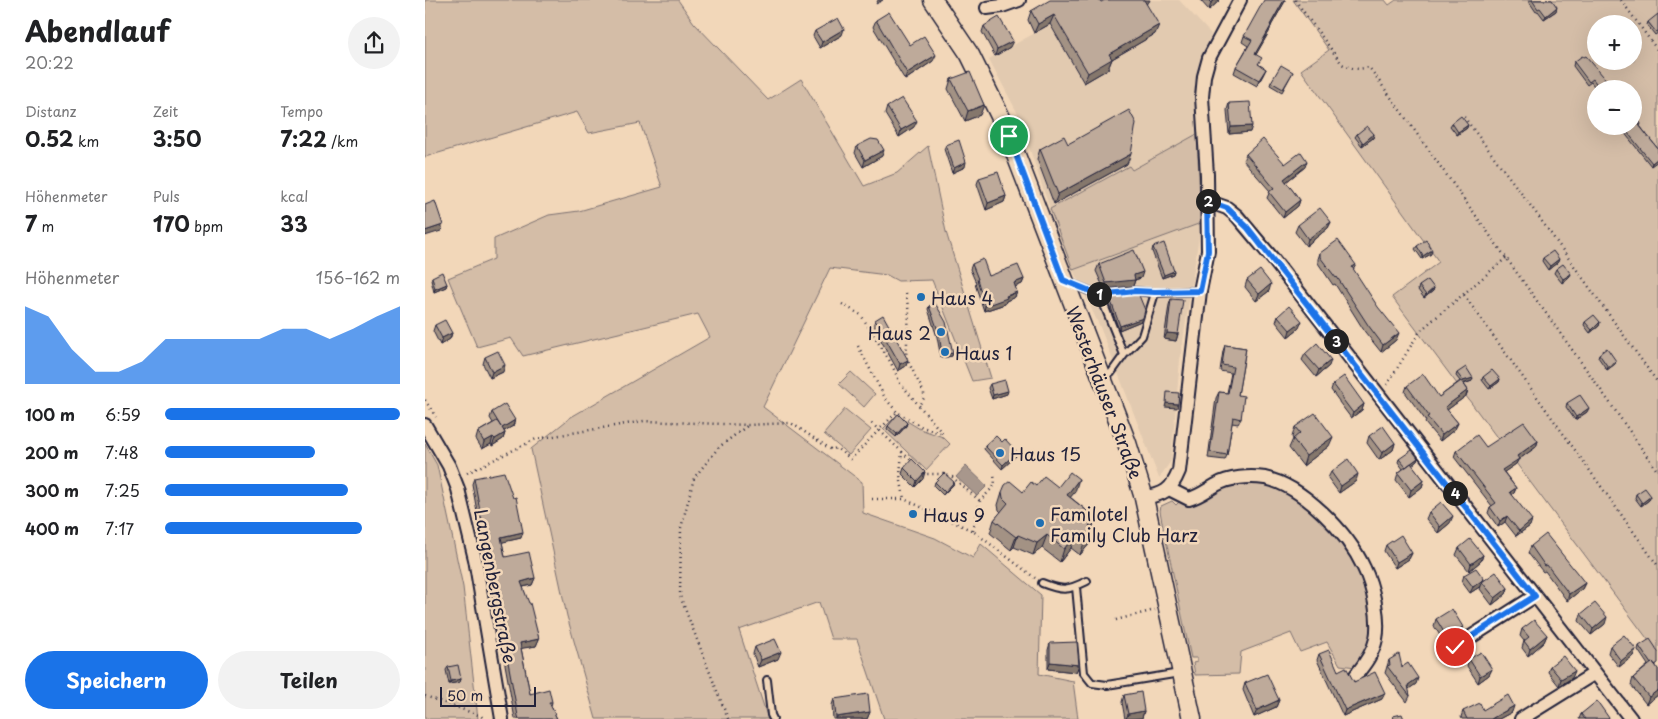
<!DOCTYPE html>
<html lang="de">
<meta charset="utf-8">
<style>
:root{--surface:#fff;--page:#f2f2f2;--text:#202124;--muted:#757577;--accent:#1a73e8}
body{margin:0;font-family:"Playpen Sans",sans-serif;background:var(--page);color:var(--text);height:100vh;display:flex;flex-direction:column;font-size:19px;white-space:nowrap}
*{box-sizing:border-box;margin:0}
p{font-size:16px;color:var(--muted)}
.icon{flex:none;width:28px;height:28px;fill:none;stroke:currentColor;stroke-width:2;stroke-linecap:round;stroke-linejoin:round}
.map{position:relative;flex:1;overflow:hidden}
.drawer{display:flex;flex-direction:column;background:var(--surface);width:425px}
.drawer>*{flex:none}
.buttons{position:absolute;left:1162px;top:15px;display:grid;gap:10px}
.buttons a{display:grid;place-items:center;width:55px;height:55px;border-radius:50%;background:var(--surface);box-shadow:0 5px 20px #0002;font-size:25px}
.scale{position:absolute;left:15px;bottom:12px;width:96px;box-sizing:border-box;padding-left:5px;border:2px solid #22223b;border-top:0;font-size:14px;line-height:18px;white-space:nowrap;color:#22223b;-webkit-text-stroke:4px #f2d7b9;paint-order:stroke}
.pin{position:absolute;display:grid;place-items:center;width:42px;height:42px;color:#fff;margin:-21px;border:2px solid #fff;border-radius:50%;box-shadow:0 1px 5px #0007}
.km{position:absolute;width:25px;height:25px;margin:-12px;border-radius:50%;background:#222;color:#fff;font-size:14px;line-height:25px;text-align:center}
.round{display:grid;place-items:center;flex:none;width:52px;height:52px;border-radius:26px;background:var(--page)}
.headline{display:flex;align-items:center;justify-content:space-between;height:85px;padding:0 25px}
h1{font-size:28px;font-weight:700;line-height:38px}
.metrics{display:grid;grid-template-columns:repeat(3,1fr);gap:8px;height:85px;padding:5px 25px}
.metrics div{display:grid;align-content:center}
.metrics b{font-size:21px;font-weight:700}
.metrics small{font-size:14px;font-weight:400}
.metrics p{font-size:14px}
.chart{height:140px;padding:10px 25px}
.chart p{display:flex;justify-content:space-between}
.chart svg{width:100%;height:90px;margin-top:5px;fill:var(--accent);opacity:.7}
.primary-button{display:flex;gap:10px;margin-top:auto;padding:10px 25px}
.primary-button a{flex:1;height:58px;border-radius:30px;background:var(--accent);color:#fff;font-size:20px;font-weight:700;line-height:58px;text-align:center}
.primary-button a+a{background:var(--page);color:var(--text)}
ul{padding:0 25px;list-style:none;font-size:16px}
li{display:grid;grid-template-columns:80px 60px 1fr;align-items:center;height:38px}
li i{height:12px;border-radius:6px;background:var(--accent)}
main{display:flex;flex:1;min-height:0}
.map>svg:first-child{display:block}
.built{fill:#e2cab0}
.green{fill:#d4bda7;stroke:#7b7071;fill-rule:evenodd}
.water{fill:#a8978c;stroke:#72686c}
.lines{fill:none;stroke-linecap:round;stroke-linejoin:round}
.lane-casing{stroke:#22223b;stroke-width:10}
.street-casing{stroke:#22223b;stroke-width:16}
.secondary-casing{stroke:#22223b;stroke-width:21}
.path{stroke:#22223b;stroke-width:2.5;stroke-dasharray:1 4;stroke-linecap:butt}
.lane{stroke:#f2d7b9;stroke-width:6}
.street{stroke:#f2d7b9;stroke-width:12}
.secondary{stroke:#f2d7b9;stroke-width:18}
.wall{fill:#a39284;stroke:#22223b}
.shaded-wall{fill:#85776c;stroke:#22223b}
.building{fill:#beaa9a;stroke:#22223b}
.route-casing{stroke:#fff;stroke-width:10}
.route{stroke:#1a73e8;stroke-width:6}
.poi-dot{fill:#1f6fb2;stroke:#f2d7b9;stroke-width:2}
.labels{text-anchor:middle;dominant-baseline:central;stroke-width:5;stroke-linejoin:round;paint-order:stroke}
.poi-label{font-size:18px;fill:#22223b;stroke:#f2d7b9;text-anchor:start}
.street-label{font-size:18px;fill:#22223b;stroke:#f2d7b9}
</style>
<main>
<section class="drawer">
<div class="headline"><div><h1>Abendlauf</h1><p>20:22</p></div><a class="round"><svg class="icon" aria-label="share" viewBox="0 0 24 24"><path d="M12 15V3M7 8l5-5 5 5M5 13v7h14v-7"/></svg></a></div>
<div class="metrics">
<div><p>Distanz</p><b>0.52<small> km</small></b></div>
<div><p>Zeit</p><b>3:50</b></div>
<div><p>Tempo</p><b>7:22<small> /km</small></b></div>
</div>
<div class="metrics">
<div><p>Höhenmeter</p><b>7<small> m</small></b></div>
<div><p>Puls</p><b>170<small> bpm</small></b></div>
<div><p>kcal</p><b>33</b></div>
</div>
<div class="chart"><p><span>Höhenmeter</span>156–162 m</p>
<svg viewBox="0 0 160 44" preserveAspectRatio="none"><path d="M0 44V6L10 11L20 27L30 38L40 38L50 33L60 22L70 22L80 22L90 22L100 22L110 17L120 17L130 22L140 17L150 11L160 6V44z"/></svg>
</div>
<ul>
<li><b>100 m</b>6:59<i style="width:100%"></i></li>
<li><b>200 m</b>7:48<i style="width:64%"></i></li>
<li><b>300 m</b>7:25<i style="width:78%"></i></li>
<li><b>400 m</b>7:17<i style="width:84%"></i></li>
</ul>
<div class="primary-button"><a>Speichern</a><a>Teilen</a></div>
</section>
<div class="map">
<svg width="1233" height="719" viewBox="0 0 1233 719">
<rect width="100%" height="100%" fill="#f2d7b9"/>
<filter id="ink" filterUnits="userSpaceOnUse"><feTurbulence type="fractalNoise" baseFrequency=".02" numOctaves="2"/><feDisplacementMap in="SourceGraphic" scale="10" xChannelSelector="R" yChannelSelector="G"/><feConvolveMatrix kernelMatrix="1 2 1 2 8 2 1 2 1" color-interpolation-filters="sRGB"/></filter>
<g filter="url(#ink)">
<path class="built" d="M684,0H754L786,34L776,65L769,98L772,134L706,170L703,166L625,209L593,114L564,59L624,25L629,32Z
M776,223L755,360L746,461L734,478L675,327L648,270Z"/>
<path class="green" d="M0,0H253L269,23L343,100L376,79L439,186L472,173L503,146L521,232L566,378L547,381L507,280L473,281L462,275L405,268L338,407L437,482L438,513L510,538L548,558L556,544L616,595L614,674L648,681L653,719H459L432,639H406L394,602L314,630L343,719H171L142,616L106,449L146,417L285,337L273,314L98,356L86,338L52,347L23,278L69,259V239L124,215L154,211L237,187L215,123L164,133L152,112L0,157Z
M868,0H960L964,5L971,0H1233V653L967,297L1014,262L876,70L904,50ZM1171,24H1209V61H1171ZM1171,89H1209V126H1171Z
M772,134L776,223L648,270L625,209L704,166L707,170Z
M426,372L450,394L439,407L414,384Z
M420,409L446,430L424,455L399,434Z
M472,415L495,429L518,437L525,444L501,470L458,429Z
M0,444L12,465L38,587L53,719H0Z
M816,482C838,482 849,485 868,495C875,499 882,506 888,512C927,547 971,618 931,667L915,665L902,642L875,652L866,633L816,652L814,674L770,675L768,663L772,662V658H766L740,536H743V532L739,533L735,511L736,506L747,501L751,505L754,502C773,509 779,498 793,489C800,485 809,484 816,482Z"/>
<path class="water" d="M541,466L562,486L552,496L531,477Z"/>
<g class="lines">
<g class="lane-casing">
<path id="lane" d="M644,283L675,295L699,355L686,373L678,378
M675,295L710,291L730,293
M699,355L717,336L730,293L775,291
M617,583C637,591 642,591 662,581
M651,587L659,673L667,683L682,685L755,673
M342,680L346,715L348,719"/>
</g>
<g class="street-casing">
<path id="street" d="M562,8L577,6L594,0
M782,201L802,208L812,216L848,259L1206,719
M0,425L24,466L33,489L50,559L77,719
M744,489L764,499C775,496 782,490 791,485C804,477 825,476 840,478C878,486 923,533 939,568C948,586 955,619 951,639C948,653 940,664 931,675
M719,498C739,494 746,491 754,471L775,291L783,251L782,175L777,97L779,76L784,58L815,0
M1030,647L1110,596
M1096,719L1170,673"/>
</g>
<g class="secondary-casing">
<path id="secondary" d="M508,0L545,55L579,124L702,443L719,498L767,719"/>
</g>
<path class="path" d="M870,0L917,64C927,69 933,70 944,67L1171,383L1233,472
M1196,0L1233,51
M1039,117L1111,213L1233,383
M481,293L484,314L481,357L499,393V398L494,405
M1039,295L1233,566
M417,304L436,315L466,363L475,383L518,434L497,427L472,412L454,430L477,452L475,475L479,499
M433,346L460,398L472,412
M962,385L995,331L1081,258
M0,400L11,417
M477,452L487,461
M498,472L501,474H518L527,477L555,501
M42,473L111,439L219,421L323,425L366,423L407,450L411,448L426,459L454,430L444,421
M447,499H479L548,531L610,578
M548,531L555,501L570,485L569,474
M691,620L730,610
M0,696L56,716L59,719
M303,719L255,596L256,528L269,478L294,447L322,426"/>
<use href="#lane" class="lane"/>
<use href="#street" class="street"/>
<use href="#secondary" class="secondary"/>
</g>
<path class="wall" d="M775,0H795L784,10Z
M859,0H860L859,3L846,26L844,32L831,54L834,65L841,69L838,75L832,86L809,73L811,67L823,46L817,42L819,36Z
M1103,0H1127L1131,11L1119,19L1113,11L1111,12Z
M676,2H724L721,3L730,34L687,59L683,69L659,83L625,24L609,33L603,20L606,11Z
M451,20L485,45L508,61L480,80L448,27Z
M1223,22L1233,33L1230,35L1222,25Z
M559,26L585,47L570,56L557,32Z
M390,31L417,35L395,48L388,36Z
M1149,62L1184,83L1182,87L1180,89H1171L1166,82L1162,85L1148,66Z
M868,72L857,92L845,85L846,82Z
M526,79L555,115L540,121L523,89Z
M804,103L825,132L804,134L802,110Z
M462,107L489,127L474,137L460,114Z
M1027,123L1042,128L1032,135L1025,126Z
M1216,124L1215,126L1233,149L1226,166L1202,136L1195,126H1209Z
M932,134H949L948,138L937,146L930,137Z
M643,144L702,164L629,204L612,159L615,149Z
M521,145L540,167L527,173L519,149Z
M432,146L457,156L438,167L430,153Z
M821,154L860,164L880,167L861,182L875,200L873,206L858,218L842,198L845,191L818,160Z
M554,178L581,196L579,202L561,210L552,184Z
M906,222L903,228L881,246L870,232L873,225Z
M992,246L1006,254L997,259L990,249Z
M728,247L749,271L748,274L737,278L727,251Z
M895,253L931,265L928,270L971,340L956,352L940,332L910,284L908,285L893,263V259Z
M1118,258L1133,262L1123,270L1117,261Z
M547,264L564,276L599,279L597,284L590,287L592,292L590,297L581,301L580,304L559,311L550,284L551,283L545,269Z
M674,264L716,278L710,280L708,286L679,289L671,271Z
M1131,269L1146,274L1144,277L1137,283L1129,273Z
M7,277L22,284L21,287L9,292L6,280Z
M822,280L844,291L831,301L820,287Z
M994,286L1009,288L1008,291L999,298L993,290Z
M684,296L716,321L694,330L683,299Z
M746,299L753,334L751,341L739,339L744,305Z
M504,306L527,356L516,358L512,337L503,309Z
M853,316L874,328L863,337L851,322Z
M450,320L481,366L473,371L448,326Z
M1160,322H1175L1174,326L1165,333L1159,325Z
M10,325L27,333L25,339L15,345L8,331Z
M800,345L821,348L813,395L816,419L813,424L807,423L802,455L800,460L783,458L791,398L794,392L802,393L806,373L795,371L798,351Z
M880,354L904,366L891,377L877,360Z
M1174,354L1191,361L1190,364L1182,370L1173,357Z
M60,357L78,372L65,378L58,364Z
M1032,373L1047,381L1039,384L1043,390L1041,396L1022,410L1033,423L1030,429L1015,441L1000,423L1001,421L980,392L982,386L1014,397L1035,381L1031,376Z
M1058,377L1075,379L1074,382L1064,389L1057,380Z
M565,384L582,394L567,399L563,388Z
M908,384L939,404L937,410L926,418L914,402V401L906,390Z
M1142,403L1162,412L1150,420L1141,407Z
M67,412L90,420L88,426L79,431L80,433L78,439L67,446L66,444L57,449L51,439L53,432L68,423L65,418Z
M482,423L481,426L471,437L462,429L463,426Z
M870,427L904,446L878,466L864,448L868,439L867,437Z
M944,436L970,443L968,450L954,460L942,443Z
M1113,441L1111,447L1093,460L1091,464L1079,472L1091,488L1089,493L1087,495L1105,526L1091,536L1080,522L1073,527L1063,513L1065,507L1067,506L1029,457L1031,451L1061,447Z
M577,442L591,456L577,469L559,449L560,446Z
M993,458L992,461L987,465L999,480L997,487L984,497L971,480L973,473L978,469L973,462L974,459Z
M479,468L498,479L490,487L477,474Z
M906,472L931,481L914,493L903,478Z
M49,478L96,538L77,542L80,557L110,578L107,585L98,587L114,639L111,646L96,648L105,694L127,702L126,706L132,719H90L47,484Z
M510,482H529L528,485L518,495L509,486Z
M611,486L633,487L650,492L645,497L671,518L667,529L669,530L665,543L655,555L646,548L635,562L617,548L608,555L589,547L586,550L565,533L569,520L576,512L574,510L573,505L577,492H598Z
M1211,494L1226,496L1224,500L1216,506L1210,498Z
M1004,512L1025,523L1013,533L1001,519Z
M961,545L987,553L984,559L970,568L959,551Z
M1106,546L1160,583L1157,589L1142,601L1120,571L1118,572L1103,553Z
M1034,548L1058,555L1056,561L1044,571L1031,555Z
M1039,575L1059,579L1058,582L1083,588L1081,594L1067,605L1055,589L1056,586L1045,593L1037,582Z
M1156,614L1180,624L1166,635L1154,621Z
M1011,619L1036,634L1020,643L1009,626Z
M1097,629L1122,635L1119,642L1103,656L1097,648L1099,641L1095,636Z
M625,643L654,665L651,672L623,669V650Z
M1185,646L1211,649L1208,656L1194,667L1183,653Z
M1214,646L1231,648V667L1233,669V695L1221,704L1206,685L1208,678L1223,665L1213,650Z
M330,647L353,659L333,667L328,654Z
M894,654L913,671L929,682L957,699L918,716L892,660Z
M1044,659L1067,669L1064,675L1053,683L1042,666Z
M964,660L977,667L991,684L983,689L985,696L982,702L960,673Z
M1125,666L1147,678L1134,686L1123,672Z
M23,667L36,679L35,682L24,684L21,670Z
M820,683L854,700L851,707L829,717L818,690Z
M699,695L719,711L717,718L700,719L697,702Z
M409,699L445,712L442,719H408L407,705Z
M1038,711L1087,712L1074,719H1037L1036,717Z
M1156,714L1184,718V719H1154Z"/>
<path class="shaded-wall" d="M453,0H458L451,4Z
M717,0H725L724,2L715,7Z
M790,0H795L784,10L786,3Z
M859,0H860L859,3L843,31L845,25Z
M1132,7L1131,11L1119,19L1121,16Z
M629,15L625,24L609,33L613,24Z
M734,25L730,34L687,59L683,69L659,83L663,73L684,54Z
M846,26L844,32L828,60L830,54Z
M419,29L417,35L395,48L397,42Z
M588,41L585,47L570,56L572,49Z
M511,55L508,61L480,80L482,73Z
M841,69L838,75L832,86L834,80Z
M1184,83L1182,87L1180,89H1176Z
M559,105L555,115L540,121L543,111Z
M492,121L489,127L474,137L476,130Z
M1043,125L1042,128L1032,135L1033,132Z
M827,126L825,132L804,134L806,127Z
M949,134L948,138L937,146L938,143Z
M459,150L457,156L438,167L440,160Z
M706,154L702,164L629,204L633,194Z
M1233,158V161L1226,166L1227,163Z
M882,161L880,167L857,185L859,179Z
M541,162L540,167L527,173L529,168Z
M581,196L579,202L561,210L563,203Z
M875,200L873,206L858,218L860,212Z
M906,222L903,228L881,246L883,239Z
M18,225L16,231L0,236V231Z
M1007,250L1006,254L997,259L998,256Z
M1134,259L1133,262L1123,270L1125,266Z
M749,271L748,274L737,278L739,275Z
M718,272L716,278L709,280H710L708,286L679,289L681,283L709,275Z
M1146,274L1144,277L1137,283L1138,279Z
M599,279L597,284L587,288L589,283Z
M22,284L21,287L9,292L10,289Z
M846,284L844,291L831,301L834,294Z
M1009,288L1008,291L999,298L1001,295Z
M592,292L590,297L581,301L580,304L559,311L560,306Z
M718,318L716,321L694,330L695,326Z
M877,321L874,328L863,337L865,330Z
M1175,322L1174,326L1165,333L1167,330Z
M27,333L25,339L15,345L17,338Z
M742,333L753,334L751,341L739,339Z
M974,333L971,340L956,352L958,345Z
M528,353L527,356L516,358L517,355Z
M483,360L481,366L473,371L475,364Z
M906,360L904,366L891,377L894,370Z
M1191,361L1190,364L1182,370L1183,367Z
M80,365L78,372L65,378L67,372Z
M1048,378L1047,381L1037,384L1038,381Z
M1075,379L1074,382L1064,389L1066,386Z
M1043,390L1041,396L1018,413L1020,407Z
M583,391L582,394L567,399L568,395Z
M741,403L753,404L752,408L740,407Z
M939,404L937,410L926,418L928,413Z
M1164,408L1162,412L1150,420L1151,417Z
M90,420L88,426L74,434L77,428Z
M482,423L481,426L471,437L472,434Z
M1033,423L1030,429L1015,441L1017,435Z
M80,433L78,439L67,446L70,439Z
M68,437L66,444L57,449L59,442Z
M908,437L904,446L878,466L881,456Z
M1113,441L1111,447L1093,460L1091,464L1075,475L1077,470L1092,456Z
M970,443L968,450L954,460L957,453Z
M592,452L591,456L577,469L578,465Z
M993,458L992,461L980,471L981,467Z
M500,472L498,479L490,487L492,481Z
M933,474L931,481L914,493L916,486Z
M654,479L650,492L637,507L642,495Z
M999,480L997,487L984,497L986,490Z
M529,482L528,485L518,495L520,492Z
M1091,488L1089,493L1083,498L1085,492Z
M1226,496L1224,500L1216,506L1217,503Z
M1028,516L1025,523L1013,533L1015,527Z
M1082,516L1080,522L1073,527L1075,521Z
M671,518L666,531L664,526Z
M1107,520L1105,526L1091,536L1094,531Z
M669,530L665,543L655,555L659,543Z
M98,532L96,538L74,543L76,537Z
M593,535L589,547L586,550L591,537Z
M622,535L617,548L608,555L612,543Z
M650,535L646,548L635,562L639,549Z
M987,553L984,559L970,568L972,562Z
M1058,555L1056,561L1044,571L1046,564Z
M110,578L107,585L93,588L96,582Z
M1059,579L1056,586L1045,593L1048,587Z
M1160,583L1157,589L1142,601L1144,594Z
M1083,588L1081,594L1067,605L1070,598Z
M1182,617L1180,624L1166,635L1168,629Z
M1038,627L1036,634L1020,643L1022,637Z
M1122,635L1119,642L1103,656L1105,649Z
M114,639L111,646L93,649L95,643Z
M1211,649L1208,656L1194,667L1196,661Z
M356,652L353,659L333,667L336,660Z
M625,662L654,665L651,672L623,669Z
M1067,669L1064,675L1053,683L1055,676Z
M1150,671L1147,678L1134,686L1136,679Z
M993,678L991,684L981,691L983,685Z
M36,679L35,682L24,684L26,681Z
M1233,690V695L1221,704L1224,697Z
M960,693L957,699L918,716L920,710Z
M854,700L851,707L829,717L832,710Z
M1089,706L1087,712L1074,719H1066Z
M719,711L717,718L701,719L703,714Z
M445,712L442,719H411V717Z"/>
<path class="building" d="M625,0H675L676,2L680,0H719L734,25L684,54L687,59L663,73L629,15L613,24L606,11Z
M783,0H790L786,3Z
M839,0H859L845,25L846,26L830,54L837,58L833,64L841,69L834,80L811,67L827,40L819,36Z
M1107,0H1127L1132,7L1121,16L1115,8L1113,9Z
M464,12L485,45L499,36L511,55L482,73L451,20Z
M1233,14V31L1231,32L1223,22Z
M574,17L588,41L572,49L559,26Z
M413,18L419,29L397,42L390,31Z
M1157,56L1159,57L1161,56L1184,83L1176,89H1175L1168,79L1164,82L1149,62Z
M856,65L868,72L858,89L846,82Z
M545,72L559,105L543,111L526,79Z
M477,98L492,121L476,130L462,107Z
M825,102L827,126L806,127L804,103Z
M704,110L711,123L706,154L633,194L615,149L639,136L643,144Z
M1209,112L1216,124L1214,125L1233,149V158L1227,163L1203,133L1199,126H1209Z
M1036,116L1043,125L1033,132L1027,123Z
M942,126L949,134L938,143L932,134Z
M446,139L453,140L459,150L440,160L432,146Z
M838,139L860,164L876,152L882,161L859,179L875,200L860,212L844,192L849,188L821,154Z
M534,140L541,162L529,168L521,145Z
M573,172L581,196L563,203L554,178Z
M10,201L18,225L0,231V205Z
M895,208L906,222L883,239L873,225Z
M913,240L931,265L927,267L953,307L974,333L958,345L943,325L912,277L911,278L895,257V253Z
M1001,240L1007,250L998,256L992,246Z
M739,243L749,271L739,275L728,247Z
M709,250L718,272L709,275L710,280L681,283L674,264Z
M1128,251L1134,259L1125,266L1118,258Z
M558,259L564,276L593,265L599,279L589,283L592,292L581,296L582,298L560,306L552,279H553L547,264Z
M1138,264L1146,274L1138,279L1131,269Z
M835,270L846,284L834,294L822,280Z
M17,272L22,284L10,289L7,277Z
M1003,280L1009,288L1001,295L994,286Z
M713,293L720,310L718,318L695,326L684,296Z
M746,299L758,300L753,334L742,333Z
M510,303L521,322L528,353L517,355L514,333L504,306Z
M864,306L877,321L865,330L853,316Z
M458,315L483,360L475,364L450,320Z
M1169,315L1175,322L1167,330L1160,322Z
M20,320L27,333L17,338L10,325Z
M892,343L906,360L894,370L880,354Z
M800,345L821,348L813,395L819,396L816,419L808,417L802,455L785,452L794,392L803,393L808,367L797,365Z
M1182,348L1191,361L1183,367L1174,354Z
M73,351L80,365L67,372L60,357Z
M1041,367L1048,378L1038,381L1032,373Z
M1067,370L1075,379L1066,386L1058,377Z
M998,374L1014,397L1036,381L1043,390L1020,407L1033,423L1017,435L1002,417L1004,416L982,386Z
M919,376L939,404L928,413L916,397L917,396L908,384Z
M580,380L583,391L568,395L565,384Z
M742,392L754,393L753,404L741,403Z
M1155,395L1164,408L1151,417L1142,403Z
M80,404L90,420L77,428L80,433L70,439L68,437L59,442L53,432L72,421L76,427L67,412Z
M890,413L908,437L881,456L868,439L875,433L870,427Z
M473,414L482,423L472,434L463,426Z
M1099,422L1113,441L1092,456L1094,459L1077,470L1091,488L1085,492L1107,520L1094,531L1082,516L1075,521L1065,507L1071,503L1031,451L1052,435L1061,447Z
M958,426L970,443L957,453L944,436Z
M571,436L577,442L580,439L592,452L578,465L560,446Z
M987,450L993,458L981,467L974,459Z
M487,459L500,472L492,481L479,468Z
M923,459L933,474L916,486L906,472Z
M986,463L999,480L986,490L973,473Z
M79,472L88,498L91,497L98,532L76,537L80,557L104,552L110,578L96,582L104,603H105L114,639L95,643L105,694L124,689L127,702H124L132,719H94L93,716L49,478Z
M645,472L654,479L642,495L671,518L664,526L669,530L659,543L650,535L639,549L622,535L612,543L593,535L591,537L569,520L583,503L578,498L577,492L580,485L585,481L598,492L606,482L611,486L619,476L633,487Z
M519,473L529,482L520,492L510,482Z
M1220,488L1226,496L1217,503L1211,494Z
M1016,502L1028,516L1015,527L1004,512Z
M1121,534L1160,583L1144,594L1122,565L1120,566L1106,546Z
M976,535L987,553L972,562L961,545Z
M1045,539L1058,555L1046,564L1034,548Z
M1051,568L1059,579L1048,587L1039,575Z
M1071,572L1083,588L1070,598L1057,582Z
M1170,603L1182,617L1168,629L1156,614Z
M1027,609L1038,627L1022,637L1011,619Z
M1109,620L1122,635L1105,649L1099,641L1104,637L1097,629Z
M1199,635L1211,649L1196,661L1185,646Z
M350,639L356,652L336,660L330,647Z
M1225,639L1231,648H1230L1233,652V663L1230,665L1228,662L1226,664L1214,646Z
M652,642L654,665L625,662V643Z
M904,650L913,671L921,667L929,682L950,672L960,693L920,710L894,654Z
M1056,652L1067,669L1055,676L1044,659Z
M974,654L977,667L983,663L993,678L983,685L985,696L962,666L965,665L964,660Z
M1138,656L1150,671L1136,679L1125,666Z
M1228,662L1233,669V690L1224,697L1208,678Z
M33,665L36,679L26,681L23,667Z
M842,674L854,700L832,710L820,683Z
M716,692L719,711L703,714L699,695Z
M443,694L445,712L411,717L409,699Z
M1083,695L1089,706L1066,719H1042L1038,711L1055,703L1058,710Z
M1172,701L1184,718L1183,719H1160L1156,714Z
M977,714L979,719H969L968,716Z"/>
</g>
<g class="lines" filter="url(#ink)">
<g class="route-casing">
<path id="route" d="M584,136L638,280L675,295L710,291L730,292L775,291L783,251L782,201L802,208L822,227L1110,596L1030,647"/>
</g>
<use href="#route" class="route"/>
</g>
<g class="poi-dot">
<circle cx="496" cy="297" r="5"/>
<circle cx="516" cy="332" r="5"/>
<circle cx="520" cy="352" r="5"/>
<circle cx="575" cy="453" r="5"/>
<circle cx="488" cy="514" r="5"/>
<circle cx="615" cy="523" r="5"/>
</g>
<g class="labels">
<g class="poi-label">
<text x="506" y="297">Haus 4</text>
<text x="506" y="332" text-anchor="end">Haus 2</text>
<text x="530" y="352">Haus 1</text>
<text x="585" y="453">Haus 15</text>
<text x="625" y="513">Familotel<tspan x="625" dy="21">Family Club Harz</tspan></text>
<text x="498" y="514">Haus 9</text>
</g>
<g class="street-label">
<text transform="translate(680 392) rotate(69)">Westerhäuser Straße</text>
<text transform="translate(71 586) rotate(79)">Langenbergstraße</text>
</g>
</g>
</svg>
<div class="buttons">
<a>+</a>
<a>−</a>
</div>
<div class="scale">50 m</div>
<div class="pin" style="left:584px;top:136px;background:#1e9e55"><svg class="icon" aria-label="arrive" viewBox="0 0 24 24"><path d="M6 21V4h12l-3 4 3 4H6"/></svg></div>
<div class="pin" style="left:1030px;top:647px;background:#d93025"><svg class="icon" aria-label="check" viewBox="0 0 24 24"><path d="M5 12l5 5 9-10"/></svg></div>
<b class="km" style="left:674px;top:294px">1</b>
<b class="km" style="left:783px;top:201px">2</b>
<b class="km" style="left:911px;top:341px">3</b>
<b class="km" style="left:1030px;top:493px">4</b>
</div>
</main>
